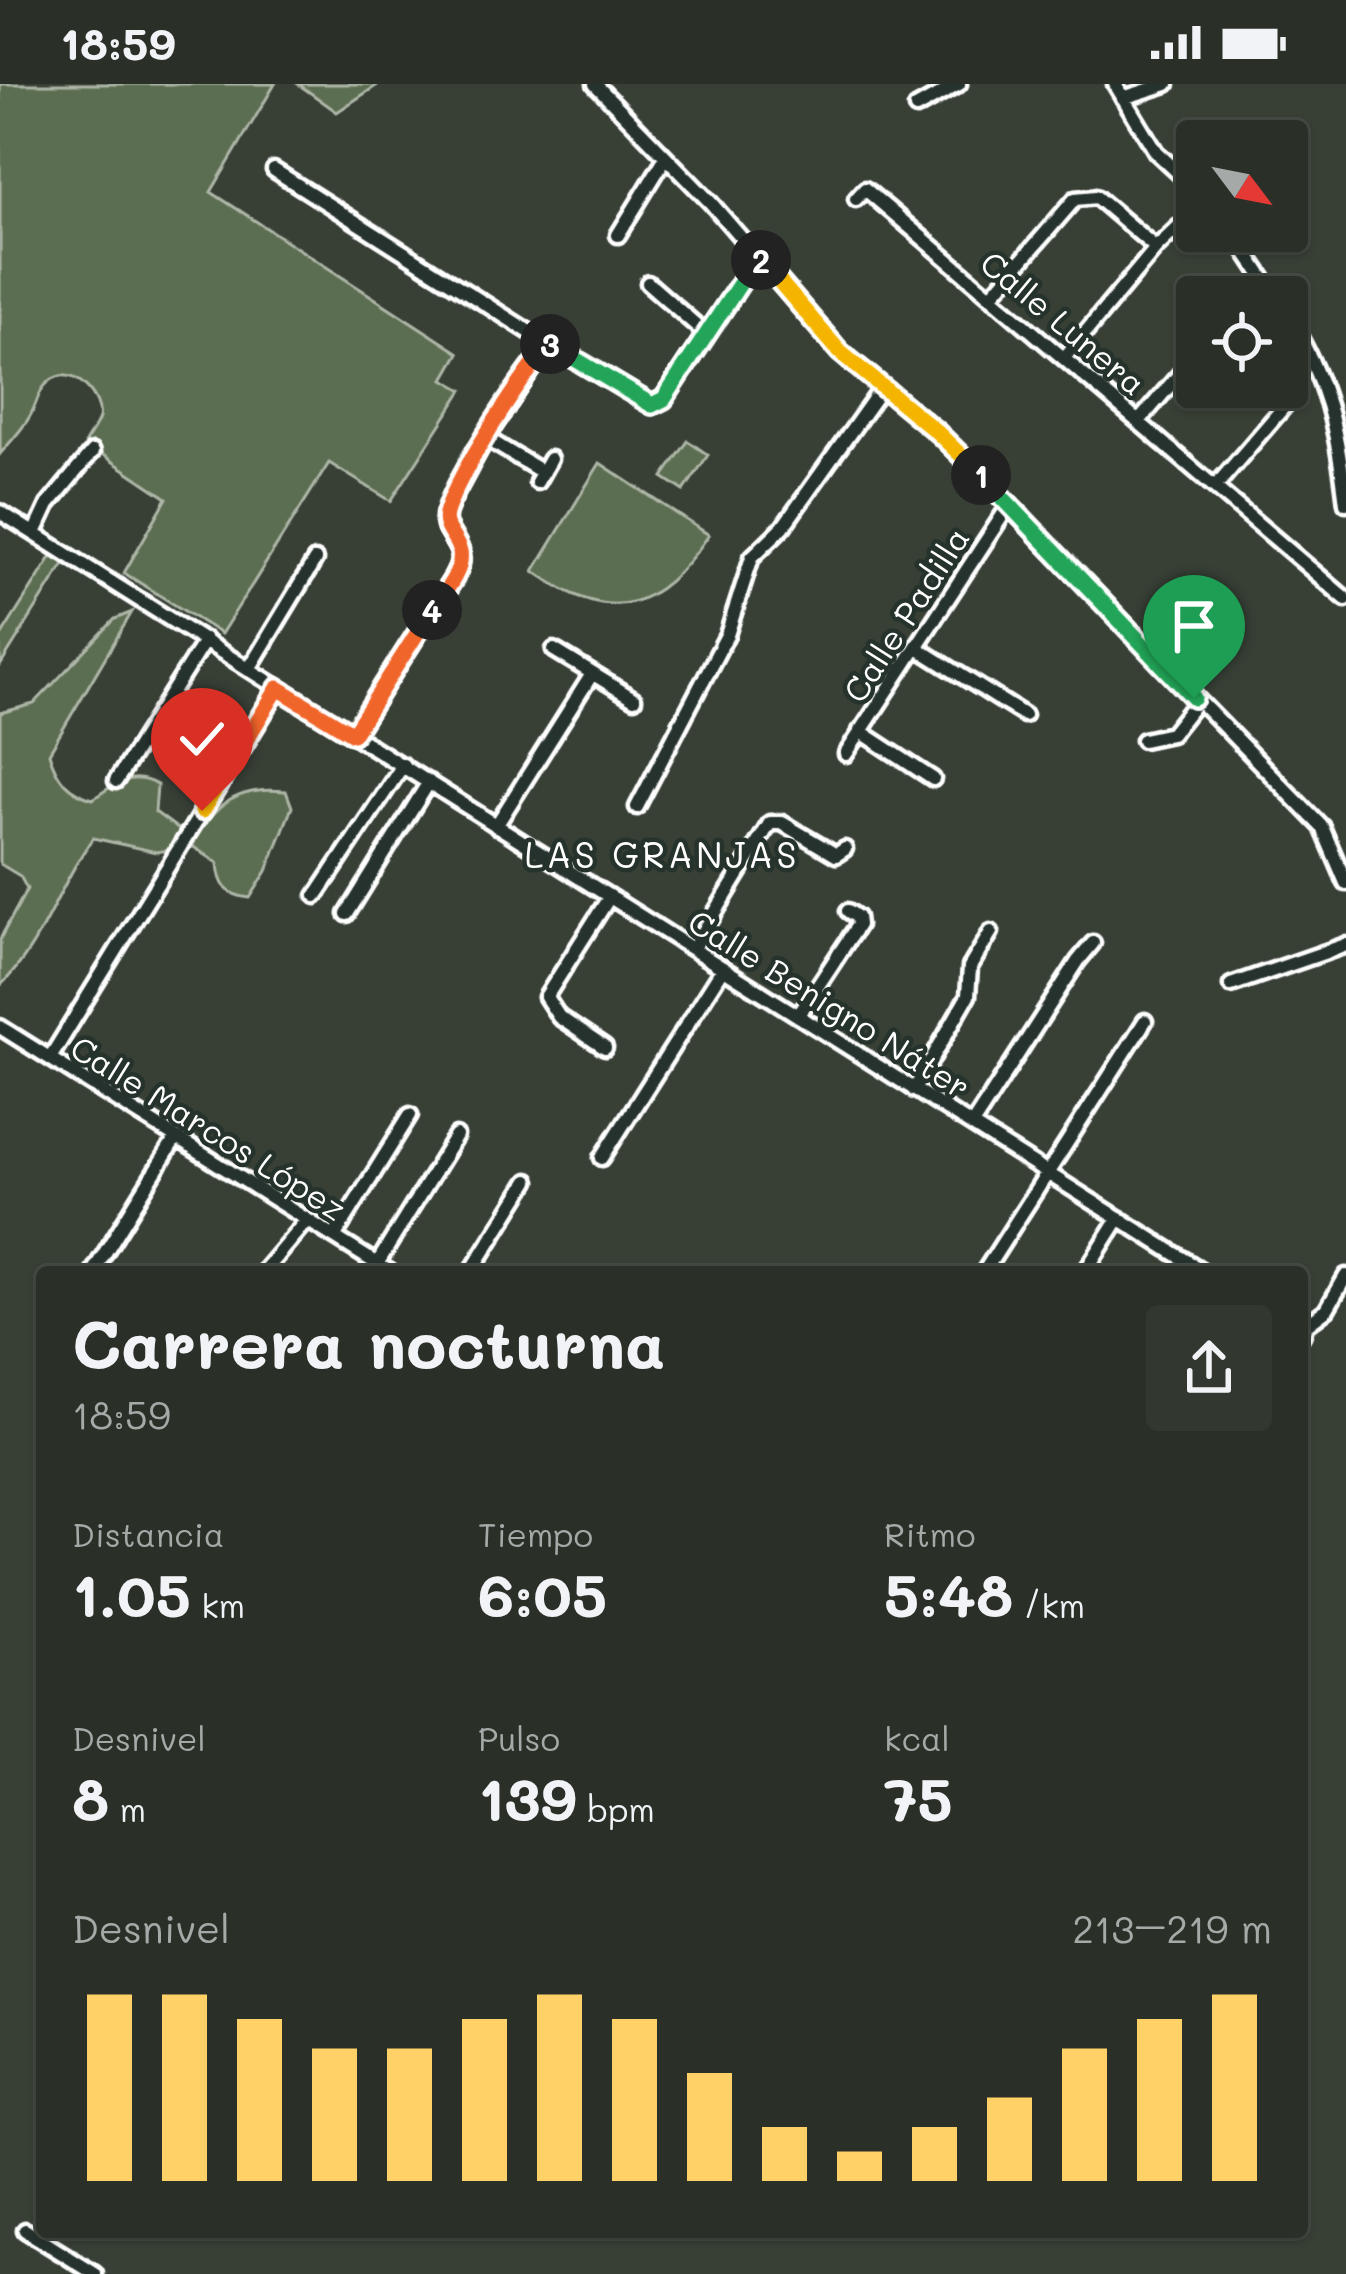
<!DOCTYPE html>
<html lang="es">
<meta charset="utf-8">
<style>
:root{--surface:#2a3028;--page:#323830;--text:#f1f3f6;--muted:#a5a9a8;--line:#464b45;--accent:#ffd166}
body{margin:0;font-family:Mali,sans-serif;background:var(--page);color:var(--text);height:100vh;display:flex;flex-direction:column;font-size:45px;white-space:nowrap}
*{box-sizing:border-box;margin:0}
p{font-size:39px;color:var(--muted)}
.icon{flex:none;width:66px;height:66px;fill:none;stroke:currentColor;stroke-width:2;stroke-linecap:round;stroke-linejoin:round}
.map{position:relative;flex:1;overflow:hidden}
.panel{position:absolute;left:36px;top:1182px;width:1272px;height:972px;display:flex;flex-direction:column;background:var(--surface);border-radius:12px;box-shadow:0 3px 9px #0004,0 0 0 3px var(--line)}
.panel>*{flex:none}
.needle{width:78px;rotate:122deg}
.fabs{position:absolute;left:1176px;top:36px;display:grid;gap:24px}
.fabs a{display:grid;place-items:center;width:132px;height:132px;border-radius:12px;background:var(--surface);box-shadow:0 3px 9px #0004,0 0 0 3px var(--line);font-size:60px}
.pin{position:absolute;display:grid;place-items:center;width:102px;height:102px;color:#fff;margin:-123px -51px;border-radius:50% 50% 50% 0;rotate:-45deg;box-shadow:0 0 12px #0007}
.pin .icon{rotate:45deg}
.km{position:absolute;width:60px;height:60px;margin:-30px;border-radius:50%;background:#222;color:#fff;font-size:33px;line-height:60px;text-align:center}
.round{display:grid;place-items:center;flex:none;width:126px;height:126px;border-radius:12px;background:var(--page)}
.headline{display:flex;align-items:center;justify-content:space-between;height:204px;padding:0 36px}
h1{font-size:66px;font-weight:700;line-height:90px}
.figures{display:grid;grid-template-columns:repeat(3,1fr);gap:18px;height:204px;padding:12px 36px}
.figures div{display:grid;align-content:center}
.figures b{font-size:60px;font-weight:700}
.figures small{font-size:33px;font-weight:400}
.figures p{font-size:33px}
.chart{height:336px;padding:24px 36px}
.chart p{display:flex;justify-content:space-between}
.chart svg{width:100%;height:216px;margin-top:12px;stroke:var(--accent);stroke-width:6}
.status{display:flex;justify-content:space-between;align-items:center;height:84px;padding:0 60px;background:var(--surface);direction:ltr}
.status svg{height:33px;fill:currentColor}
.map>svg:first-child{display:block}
.green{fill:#5c6e51;stroke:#aeb6a8;stroke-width:3}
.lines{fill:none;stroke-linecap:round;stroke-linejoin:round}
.minor-casing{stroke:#fff;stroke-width:21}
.minor{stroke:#26332d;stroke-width:12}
.split-1-casing{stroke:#fff;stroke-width:24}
.split-2-casing{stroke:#fff;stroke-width:24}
.split-3-casing{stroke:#fff;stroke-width:24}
.split-4-casing{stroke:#fff;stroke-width:24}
.split-5-casing{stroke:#fff;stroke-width:24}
.split-6-casing{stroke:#fff;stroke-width:24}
.split-1{stroke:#22a559;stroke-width:15}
.split-2{stroke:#f5b400;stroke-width:15}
.split-3{stroke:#22a559;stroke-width:15}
.split-4{stroke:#f0652b;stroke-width:15}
.split-5{stroke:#f0652b;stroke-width:15}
.split-6{stroke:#f5b400;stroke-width:15}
.labels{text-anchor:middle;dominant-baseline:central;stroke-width:9;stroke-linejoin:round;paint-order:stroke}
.street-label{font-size:33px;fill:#fff;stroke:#26332d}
.neighbourhood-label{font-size:36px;letter-spacing:3px;fill:#fff;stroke:#26332d}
</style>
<div class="status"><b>18:59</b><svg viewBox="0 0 49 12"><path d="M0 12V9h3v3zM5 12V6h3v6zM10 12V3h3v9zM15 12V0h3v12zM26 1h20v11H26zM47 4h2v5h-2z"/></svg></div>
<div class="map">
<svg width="1346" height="2190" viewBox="0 0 1346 2190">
<rect width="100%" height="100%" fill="#384036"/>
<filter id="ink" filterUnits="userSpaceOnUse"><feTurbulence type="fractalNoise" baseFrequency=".00833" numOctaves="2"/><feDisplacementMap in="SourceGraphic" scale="24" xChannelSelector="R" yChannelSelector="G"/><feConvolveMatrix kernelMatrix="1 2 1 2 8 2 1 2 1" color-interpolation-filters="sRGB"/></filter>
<g filter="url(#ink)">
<path class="green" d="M0,0H275L211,108L459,269L444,295L463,306L391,417L329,379L221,550L124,489L167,414L85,359C89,351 97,342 99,334C103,315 77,285 57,293C39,300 38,318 30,332C23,345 10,358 0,370Z
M298,0H379L337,28Z
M688,357L708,371L684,407L663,393Z
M600,379L709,451C655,528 612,542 534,487Z
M55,467L67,475L0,582V554Z
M132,528L49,669C57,695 68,708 93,715C114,700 132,686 157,701L155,728L178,745L204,741C225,712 250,703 286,707L292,723L267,787L250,814C227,812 219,801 218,779L192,762L156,768L93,754C58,801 43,861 0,902V855L27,805L20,792L0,780V629L34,620L115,535Z"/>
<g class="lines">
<g class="minor-casing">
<path id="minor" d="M595,0L711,119L840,268L938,349L1322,743L1346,799
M1115,0L1156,68L1197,106
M1123,14L1167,0
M916,24L959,0
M274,86L561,268L653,321L663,315L758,172
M856,115L865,105L1346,515
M1232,147L1276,213
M618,151L666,73
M648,199L705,249
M991,212L1075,115L1096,113L1156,164
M1287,231C1327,296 1337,344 1346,419
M1064,274L1156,164L1197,125
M1140,336L1197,270
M486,354L542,388
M537,398L550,375
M1215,403L1294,311
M0,428L1204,1188
M35,449L48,421L92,368
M916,563L1024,631
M554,566L634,615
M249,585L315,476
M860,647L933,695
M353,650L459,484L460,468L446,445L445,430L486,354L549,260
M1143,656L1171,650L1197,617
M846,670L1010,420
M116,697L205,556
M637,723L727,551L752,473L783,443L881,305
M496,742L592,590
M316,812L403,681
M347,830L429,698
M693,865L770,739H782L836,771L845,765
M1231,901L1346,861
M798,932L858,841L857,833L848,827
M0,943L390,1188
M605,964L559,933L546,913L610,812
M50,974L278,604
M914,1006L968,912L970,883L991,848
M972,1041L1078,877L1093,859
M602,1074L723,884
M334,1153L410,1031
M93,1188L176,1054
M263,1188L307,1136
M372,1188L456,1052
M471,1188L528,1097
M984,1188L1145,937
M1085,1188L1119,1134
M1302,1252L1306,1241L1327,1225L1346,1192
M25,2146L95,2190"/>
</g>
<use href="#minor" class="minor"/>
</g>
</g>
<g class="lines" filter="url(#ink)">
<g class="split-1-casing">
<path id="split-1" d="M981,391L1194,614"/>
</g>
<g class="split-2-casing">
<path id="split-2" d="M761,176L840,268L938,349L981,391"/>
</g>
<g class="split-3-casing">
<path id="split-3" d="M550,260L652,321L664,315L758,172L761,176"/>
</g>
<g class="split-4-casing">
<path id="split-4" d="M432,526C442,511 464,487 460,468C456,452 440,444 447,426C461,384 521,295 550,260"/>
</g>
<g class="split-5-casing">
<path id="split-5" d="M240,666L278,604L353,650L432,526"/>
</g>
<g class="split-6-casing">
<path id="split-6" d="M202,727L240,666"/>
</g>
<use href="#split-1" class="split-1"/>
<use href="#split-2" class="split-2"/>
<use href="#split-3" class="split-3"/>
<use href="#split-4" class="split-4"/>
<use href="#split-5" class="split-5"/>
<use href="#split-6" class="split-6"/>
</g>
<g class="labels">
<g class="street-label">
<text transform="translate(1064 238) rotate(40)">Calle Lunera</text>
<text transform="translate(905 530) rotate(-57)">Calle Padilla</text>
<text transform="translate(830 919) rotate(32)">Calle Benigno Náter</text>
<text transform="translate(209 1043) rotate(32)">Calle Marcos López</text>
</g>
<g class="neighbourhood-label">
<text x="662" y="769">LAS GRANJAS</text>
</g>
</g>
</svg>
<div class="fabs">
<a><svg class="needle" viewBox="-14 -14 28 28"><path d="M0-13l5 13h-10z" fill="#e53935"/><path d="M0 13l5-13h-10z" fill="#a5a9a8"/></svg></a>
<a><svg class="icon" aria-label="locate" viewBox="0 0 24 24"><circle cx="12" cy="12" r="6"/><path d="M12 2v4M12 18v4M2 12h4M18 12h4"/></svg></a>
</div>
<div class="pin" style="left:1194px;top:614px;background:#1e9e55"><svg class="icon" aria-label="arrive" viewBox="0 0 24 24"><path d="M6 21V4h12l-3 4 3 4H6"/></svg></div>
<div class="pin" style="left:202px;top:727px;background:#d93025"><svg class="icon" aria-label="check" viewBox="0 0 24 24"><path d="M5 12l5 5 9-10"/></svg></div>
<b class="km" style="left:981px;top:391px">1</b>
<b class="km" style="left:761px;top:176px">2</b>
<b class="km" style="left:550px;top:260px">3</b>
<b class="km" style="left:432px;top:526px">4</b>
<section class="panel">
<div class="headline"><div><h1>Carrera nocturna</h1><p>18:59</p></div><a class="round"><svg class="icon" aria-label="share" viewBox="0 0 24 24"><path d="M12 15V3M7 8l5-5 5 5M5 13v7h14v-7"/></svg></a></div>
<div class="figures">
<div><p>Distancia</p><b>1.05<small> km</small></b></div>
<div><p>Tiempo</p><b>6:05</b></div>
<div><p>Ritmo</p><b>5:48<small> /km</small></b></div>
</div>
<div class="figures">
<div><p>Desnivel</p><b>8<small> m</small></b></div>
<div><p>Pulso</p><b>139<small> bpm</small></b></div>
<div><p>kcal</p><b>75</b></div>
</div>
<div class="chart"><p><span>Desnivel</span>213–219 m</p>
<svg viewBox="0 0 160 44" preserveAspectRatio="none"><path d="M5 44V6M15 44V6M25 44V11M35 44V17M45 44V17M55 44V11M65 44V6M75 44V11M85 44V22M95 44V33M105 44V38M115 44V33M125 44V27M135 44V17M145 44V11M155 44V6"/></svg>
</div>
</section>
</div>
